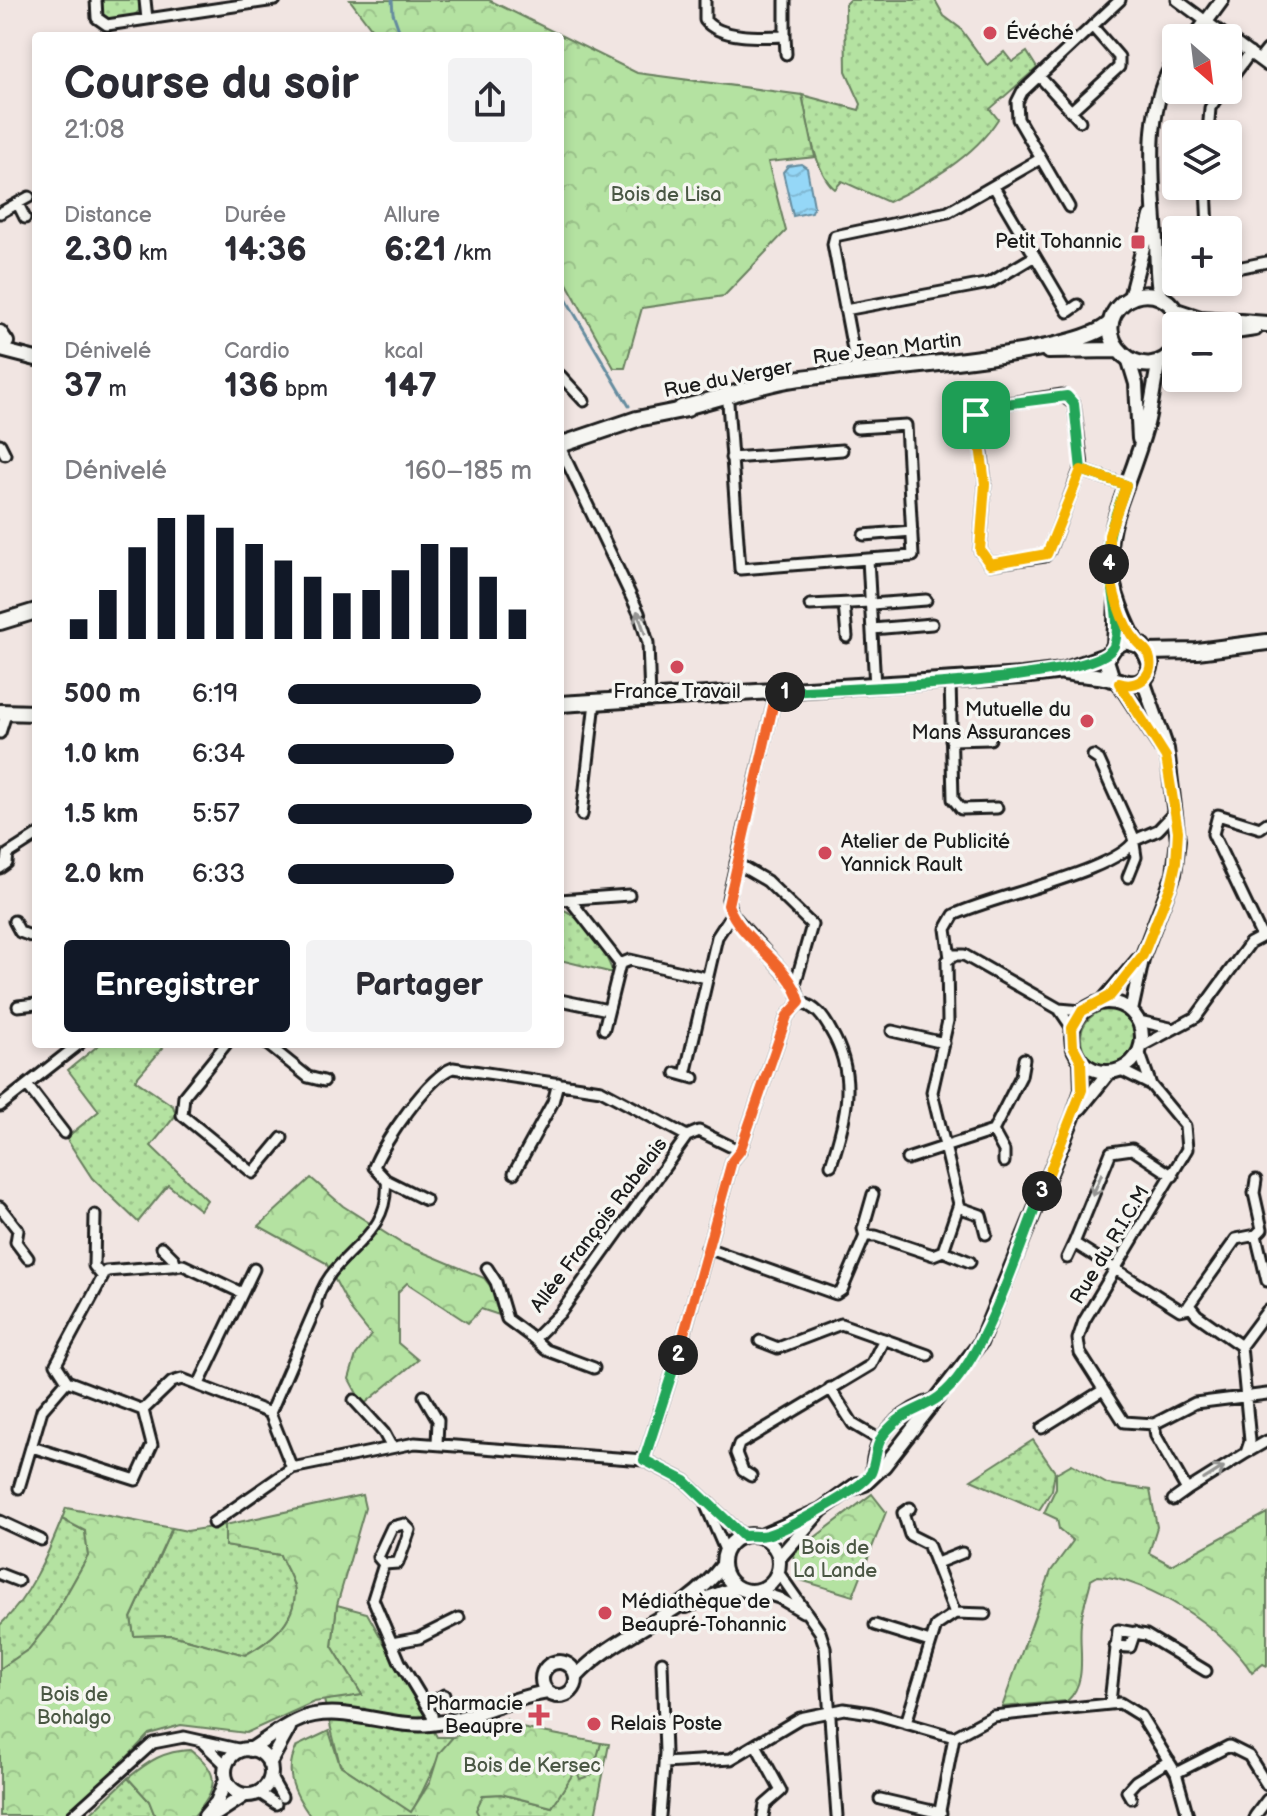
<!DOCTYPE html>
<html lang="fr">
<meta charset="utf-8">
<style>
:root{--surface:#fff;--page:#f2f2f3;--text:#2b2b33;--muted:#7c7c81;--accent:#111827}
body{margin:0;font-family:"Balsamiq Sans",sans-serif;background:var(--page);color:var(--text);height:100vh;display:flex;flex-direction:column;font-size:30px;white-space:nowrap}
*{box-sizing:border-box;margin:0}
p{font-size:26px;color:var(--muted)}
.icon{flex:none;width:44px;height:44px;fill:none;stroke:currentColor;stroke-width:2;stroke-linecap:round;stroke-linejoin:round}
.map{position:relative;flex:1;overflow:hidden}
.side{position:absolute;left:32px;top:32px;width:532px;height:1016px;display:flex;flex-direction:column;background:var(--surface);border-radius:8px;box-shadow:0 4px 12px #0003}
.side>*{flex:none}
.needle{width:52px;rotate:152deg}
.buttons{position:absolute;left:1162px;top:24px;display:grid;gap:16px}
.buttons a{display:grid;place-items:center;width:80px;height:80px;border-radius:8px;background:var(--surface);box-shadow:0 4px 12px #0003;font-size:40px}
.pin{position:absolute;display:grid;place-items:center;width:68px;height:68px;color:#fff;margin:-34px;border-radius:16px;box-shadow:0 4px 12px #0006}
.km{position:absolute;width:40px;height:40px;margin:-20px;border-radius:50%;background:#222;color:#fff;font-size:22px;line-height:40px;text-align:center}
.round{display:grid;place-items:center;flex:none;width:84px;height:84px;border-radius:8px;background:var(--page)}
.headline{display:flex;align-items:center;justify-content:space-between;height:136px;padding:0 32px}
h1{font-size:44px;font-weight:700;line-height:60px}
.stats{display:grid;grid-template-columns:repeat(3,1fr);gap:12px;height:136px;padding:8px 32px}
.stats div{display:grid;align-content:center}
.stats b{font-size:34px;font-weight:700}
.stats small{font-size:22px;font-weight:400}
.stats p{font-size:22px}
.chart{height:224px;padding:16px 32px}
.chart p{display:flex;justify-content:space-between}
.chart svg{width:100%;height:144px;margin-top:8px;stroke:var(--accent);stroke-width:6}
.button{display:flex;gap:16px;margin-top:auto;padding:16px 32px}
.button a{flex:1;height:92px;border-radius:8px;background:var(--accent);color:#fff;font-size:32px;font-weight:700;line-height:92px;text-align:center}
.button a+a{background:var(--page);color:var(--text)}
ul{padding:0 32px;list-style:none;font-size:26px}
li{display:grid;grid-template-columns:128px 96px 1fr;align-items:center;height:60px}
li i{height:20px;border-radius:10px;background:var(--accent)}
.map>svg:first-child{display:block}
.green{fill:url(#green-dots);stroke:#687f5e;stroke-width:2}
.forest{fill:url(#forest-crowns);stroke:#687f5e;stroke-width:2}
.water{fill:url(#water-waves);stroke:#658c9f;stroke-width:2}
.lines{fill:none;stroke-linecap:round;stroke-linejoin:round}
.stream{stroke:#658c9f;stroke-width:3}
.pedestrian-casing{stroke:#1c1c1c;stroke-width:13}
.minor-casing{stroke:#1c1c1c;stroke-width:15}
.tertiary-casing{stroke:#1c1c1c;stroke-width:18}
.secondary-casing{stroke:#1c1c1c;stroke-width:20}
.pedestrian{stroke:#f6f6f2;stroke-width:7}
.minor{stroke:#f6f6f2;stroke-width:9}
.tertiary{stroke:#f6f6f2;stroke-width:12}
.secondary{stroke:#f6f6f2;stroke-width:14}
.oneway{stroke:#949492}
.split-1-casing{stroke:#fff;stroke-width:16}
.split-2-casing{stroke:#fff;stroke-width:16}
.split-3-casing{stroke:#fff;stroke-width:16}
.split-4-casing{stroke:#fff;stroke-width:16}
.split-5-casing{stroke:#fff;stroke-width:16}
.split-1{stroke:#22a559;stroke-width:10}
.split-2{stroke:#f0652b;stroke-width:10}
.split-3{stroke:#22a559;stroke-width:10}
.split-4{stroke:#f5b400;stroke-width:10}
.split-5{stroke:#f5b400;stroke-width:10}
.poi-dot{fill:#d1495b;stroke:#f6f6f2;stroke-width:3}
.labels{text-anchor:middle;dominant-baseline:central;stroke-width:7;stroke-linejoin:round;paint-order:stroke}
.poi-label{font-size:20px;fill:#1c1c1c;stroke:#f6f6f2;text-anchor:start}
.park-label{font-size:20px;fill:#4a5744;stroke:#f6f6f2}
.street-label{font-size:20px;fill:#1c1c1c;stroke:#f6f6f2}
</style>
<div class="map">
<svg width="1267" height="1816" viewBox="0 0 1267 1816">
<defs>
<pattern id="green-dots" width="8" height="8" patternUnits="userSpaceOnUse" patternTransform="scale(2)"><rect width="8" height="8" fill="#b4e2a1"/><path d="M2 2h.1M6 6h.1" fill="none" stroke="#9ac18a" stroke-width="1.8" stroke-linecap="round"/></pattern>
<pattern id="forest-crowns" width="20" height="18" patternUnits="userSpaceOnUse" patternTransform="scale(2)"><rect width="20" height="18" fill="#b4e2a1"/><path d="M2 6a3 3 0 1 1 6 0M12 15a3 3 0 1 1 6 0" fill="none" stroke="#9ac18a"/></pattern>
<pattern id="water-waves" width="16" height="10" patternUnits="userSpaceOnUse" patternTransform="scale(2)"><rect width="16" height="10" fill="#95d7f7"/><path d="M0 5q4-4 8 0t8 0" fill="none" stroke="#80b8d3"/></pattern>
</defs>
<rect width="100%" height="100%" fill="#f1e5e2"/>
<filter id="ink" filterUnits="userSpaceOnUse"><feTurbulence type="fractalNoise" baseFrequency=".0125" numOctaves="2"/><feDisplacementMap in="SourceGraphic" scale="16" xChannelSelector="R" yChannelSelector="G"/><feConvolveMatrix kernelMatrix="1 2 1 2 8 2 1 2 1" color-interpolation-filters="sRGB"/></filter>
<g filter="url(#ink)">
<path class="green" d="M100,0H139V11C131,20 114,23 103,16Z
M850,0H935L944,16L960,28L987,65L1004,52L1012,62L1027,52L1037,68L990,109L998,119C974,157 928,183 888,202L842,181L835,189C814,173 808,120 802,95L859,110L861,104L846,71L845,5Z
M560,908C583,917 605,949 613,973L560,960Z
M1081 1038a28 28 0 1 1 56 0a28 28 0 1 1-56 0Z
M100,1044H158L163,1048L135,1080L173,1106L176,1115L151,1146L207,1200L200,1210L168,1185L138,1222L92,1178L66,1138L99,1111L68,1070Z
M1033,1440L1055,1472L1052,1490L1039,1510L971,1480Z
M62,1519L85,1531L88,1556L52,1620L29,1649L0,1669V1625C30,1597 47,1556 62,1519Z
M225,1525V1546L280,1555C284,1565 295,1581 295,1592C295,1623 269,1642 245,1655L171,1635L134,1636L131,1618L172,1528L187,1531Z
M337,1605L367,1613L437,1737H453C434,1759 427,1787 411,1813L340,1765L324,1700L362,1695L332,1646Z
M601,1743L609,1744L595,1816H479L475,1810L483,1795L501,1794L552,1807L576,1768L591,1775Z
M128,1778L149,1801L155,1816H88Z"/>
<path class="forest" d="M350,0H489L637,73L802,95L815,157L768,162L786,231L724,296L642,308L625,368H614L560,271V36H377Z
M311,1178L343,1206L401,1243L484,1278L494,1291L499,1315L481,1309L468,1323L407,1283L398,1292V1343L418,1360L363,1405L349,1379L356,1355L371,1335L351,1310L326,1263L259,1226Z
M1072,1464L1107,1484L1150,1490L1157,1527L1149,1553L1171,1565L1267,1513V1666L1263,1664L1252,1673C1226,1630 1150,1579 1098,1576L1091,1580C1088,1594 1082,1609 1081,1623C1078,1649 1089,1682 1067,1701L1002,1707L1051,1571L1073,1541L1059,1529L1057,1519L1044,1513L1056,1488V1473Z
M872,1494L886,1512L853,1596L797,1579L793,1554Z
M362,1495L365,1508L337,1605L332,1646L362,1695L314,1702L246,1733L181,1725L149,1734L89,1798L66,1816H0V1669L29,1649L52,1620L88,1556L85,1531L62,1519L66,1508L172,1528L131,1618L134,1636L171,1635L245,1655C269,1642 295,1623 295,1592C295,1581 284,1565 280,1555L225,1546V1525Z
M506,1719L516,1727L601,1743L592,1775L580,1779L576,1769L552,1807L501,1794L483,1795L476,1810L479,1816H310C294,1793 283,1773 297,1746L329,1731L340,1765L411,1812L430,1782L439,1753L453,1737Z
M191,1750C222,1774 217,1788 194,1816H155L149,1801L128,1778C149,1761 163,1751 191,1750Z"/>
<path class="water" d="M801,164L807,168L814,206L812,212L793,216L783,172L788,166Z"/>
<g class="lines">
<path class="stream" d="M392,0L393,13L401,36
M560,289L629,406"/>
<g class="pedestrian-casing">
<path id="pedestrian" d="M316,1307C326,1252 392,1242 386,1180"/>
</g>
<g class="minor-casing">
<path id="minor" d="M96,0L97,18L107,25L275,0
M145,0L147,19
M705,0V20C719,39 762,37 785,36V0
M1177,0L1267,66
M785,36L786,54
M1259,60L1267,50
M1039,76L1071,111L1119,67V57L1092,26
M1228,83L1250,53
M1071,111L1080,121
M1208,134L1210,108L1222,90
M1206,186L1208,230
M994,187L1068,312L1078,305
M18,204L25,218
M1069,207L1018,119L1017,102L1022,92L1120,0
M0,213L29,197
M1228,263L1237,268L1267,262
M845,310L990,283L1035,256
M857,371L833,244L835,236L948,212L1040,159
M560,375L584,401
M1062,395L1074,404L1082,465L1049,551L1045,556L990,564L980,550L985,484L977,408Z
M728,403L740,569L868,559L875,687
M857,428L906,425L913,556L868,559
M0,444L5,454
M560,447L639,613L648,643L650,699
M731,458L842,450
M1081,470L1126,485
M864,535L912,531
M844,604L847,637
M871,604L926,600
M810,605L870,602
M872,629L932,624
M950,681L953,799L961,809L997,808
M0,733L7,711
M951,740L990,739
M1093,756L1099,760L1135,840L1158,830L1175,812
M582,815L595,702
M736,863L767,881L812,925L795,985
M0,868L7,863L8,854L36,836
M1128,877L1136,857L1134,844
M560,900L629,895
M571,901L620,964
M732,914L795,985L800,1002
M14,921L20,932L36,938
M1262,937L1213,834L1218,815L1260,828L1267,823
M950,958L946,929L954,915C989,897 1118,871 1135,840
M620,964L630,960L707,978
M560,1000L608,1010
M800,1002C816,1007 823,1016 831,1031C858,1076 846,1119 831,1165
M18,1006L36,1004
M1059,1009L1082,1011
M1139,1021L1170,1028
M604,1029L620,964
M892,1031L944,1043
M226,1044L184,1096L182,1115L253,1173L282,1138
M267,1044L308,1077L324,1081
M1140,1047L1196,1017L1250,943L1265,935
M1139,1051L1151,1085L1185,1126L1187,1149L1084,1321L1078,1339L1080,1353L1124,1422L1154,1424L1195,1403L1267,1394
M1119,1069L1151,1085
M676,1073L694,1078
M685,1075L717,937L732,914L728,899L776,693
M27,1085L64,1133
M0,1106L79,1044
M993,1131L1004,1151V1162
M907,1159L993,1131L1021,1076L1024,1059
M514,1173L553,1102L558,1083
M1173,1176L1132,1149L1111,1152L1074,1243L1180,1310L1190,1308
M426,1200L386,1180L374,1167C383,1143 429,1076 453,1068L601,1090L687,1136L699,1131L740,1151
M0,1207L18,1230L16,1242L28,1258
M958,1207L981,1215L986,1234
M95,1215L94,1266L102,1276
M1256,1235L1262,1229L1254,1193L1256,1180
M865,1236L863,1229L873,1194
M162,1247L174,1259L176,1266
M707,1248L836,1294L842,1290L865,1236H876L933,1255L943,1251L959,1204L932,1092L948,1021L947,961L954,955H964L1059,1009L1072,1028
M943,1251L970,1262
M1067,1258L1074,1243
M487,1268L496,1282L507,1319L534,1339L561,1312L687,1136
M1267,1281L1256,1235L1236,1239L1189,1305L1197,1315L1241,1346L1267,1311
M534,1339L546,1350L594,1368
M760,1341L778,1348L841,1324L928,1355
M67,1381L56,1364L106,1271L183,1265L242,1293
M199,1384L254,1269
M830,1388L853,1424L880,1440
M424,1396L438,1420L437,1444
M354,1400L384,1433L391,1446
M270,1413L316,1307
M1154,1424L1156,1436L1187,1490L1246,1453L1250,1441L1241,1346
M1042,1428L1103,1390
M32,1447L136,1480L152,1445L143,1410
M1246,1453L1267,1441
M644,1460L679,1352L732,1161L740,1151L787,1016L800,1002
M872,1471C871,1434 905,1408 938,1398
M751,1476L743,1471L736,1453L739,1444L871,1365L884,1339
M19,1488L42,1410L67,1381L143,1410L172,1382L182,1379L270,1413L292,1468
M1173,1500L1187,1490
M707,1508L725,1550
M0,1521L41,1540
M213,1523L292,1468L415,1443L644,1460L685,1481L743,1536
M404,1524L410,1530L398,1563L384,1564L378,1557L392,1527Z
M937,1563L962,1553
M384,1564L373,1599L400,1662L432,1715L433,1724
M778,1572L820,1632L825,1647L837,1816
M0,1574L18,1581
M757,1591L779,1598L803,1612
M955,1613L985,1614
M875,1625L930,1642
M392,1643L419,1638L459,1618
M1115,1646L1130,1647L1135,1632
M1110,1702L1118,1630L1146,1635L1206,1671
M427,1706L444,1695
M906,1723L936,1626L955,1613L928,1544L910,1535L903,1513L910,1508
M203,1743L226,1765
M756,1745L781,1791L765,1805L763,1816
M664,1763L731,1759L800,1718L844,1709L871,1713L954,1737L993,1716L1120,1703L1141,1716L1176,1773L1188,1816
M1176,1773L1229,1746L1249,1756L1267,1785
M270,1776L282,1797
M258,1792L276,1804
M1131,1798L1127,1791L1136,1781L1169,1761
M880,1799L941,1813
M72,1816L153,1743L184,1737L242,1750
M660,1816L665,1753L662,1662
M939,1816L954,1737
M1255,1816L1267,1800"/>
</g>
<g class="tertiary-casing">
<path id="tertiary" d="M1194,38L1222,0
M1160,297C1156,279 1157,261 1156,242C1154,184 1141,110 1176,60
M1130,298L1151,216
M0,332L7,342L0,350
M1,350L36,359
M1129,361L1136,384L1139,439
M1137,643C1084,541 1120,521 1147,424C1152,404 1154,382 1159,362
M1114,647L1116,600
M1119,683L1161,747
M1103,1001L1138,960
M1072 1037a35 35 0 1 1 70 0a35 35 0 1 1-70 0Z
M1131,1011L1143,955L1174,874L1178,840L1167,749L1143,680
M1080,1108L1109,1072
M853,1488L865,1484L884,1466L980,1343L1073,1117L1082,1090L1081,1061
M723 1563a28 28 0 1 1 56 0a28 28 0 1 1-56 0Z
M761,1536L821,1510
M779,1558L821,1510L857,1484
M686,1606L736,1588
M542 1679a17 17 0 1 1 34 0a17 17 0 1 1-34 0Z
M576,1677C618,1631 684,1617 722,1566
M225 1772a23 23 0 1 1 46 0a23 23 0 1 1-46 0Z
M250,1750C269,1738 292,1719 314,1715C352,1708 392,1728 430,1724C471,1720 508,1698 548,1692
M269,1764L289,1728
M205,1816L217,1802L226,1779
M213,1816L245,1795"/>
</g>
<g class="secondary-casing">
<path id="secondary" d="M1176,311L1200,319L1267,324
M1228,332L1255,328
M1176,348C1145,393 1083,335 1124,302C1133,295 1144,293 1154,295C1169,299 1178,311 1181,326
M1048,351L1117,350
M681,408C717,399 752,387 788,380C846,370 1080,358 1111,322
M560,445L637,419L687,409
M0,622L36,611
M1147,652L1197,651L1267,642
M1064,672C1077,674 1090,675 1104,677C1123,680 1144,695 1151,664L1142,646L1125,641L1114,647L1106,660L1112,679
M560,704L1022,676L1063,671L1108,655
M0,712L36,713"/>
</g>
<use href="#pedestrian" class="pedestrian"/>
<use href="#minor" class="minor"/>
<use href="#tertiary" class="tertiary"/>
<use href="#secondary" class="secondary"/>
</g>
<defs><path id="oneway-shaft" d="M-6 0H5M1.5-3L5.5 0L1.5 3" fill="none" stroke-width="1.6" stroke-linecap="round" stroke-linejoin="round" transform="scale(2)"/></defs>
<g class="oneway">
<use href="#oneway-shaft" transform="translate(641 622) rotate(-109)"/>
<use href="#oneway-shaft" transform="translate(1097 1185) rotate(112)"/>
<use href="#oneway-shaft" transform="translate(1214 1473) rotate(-32)"/>
</g>
</g>
<g class="lines" filter="url(#ink)">
<g class="split-1-casing">
<path id="split-1" d="M785,692C832,689 1100,683 1114,646C1123,620 1109,581 1108,555C1107,531 1119,507 1126,485L1081,470L1074,404L1067,396L982,407L977,408L976,415"/>
</g>
<g class="split-2-casing">
<path id="split-2" d="M678,1355L732,1161L740,1151L787,1016L800,1002C790,962 742,943 728,905L776,693L785,692"/>
</g>
<g class="split-3-casing">
<path id="split-3" d="M678,1355L644,1460L685,1481L743,1536C751,1535 759,1537 767,1535C788,1529 861,1490 871,1473C876,1462 875,1445 884,1434C905,1409 918,1412 939,1397C984,1364 1020,1244 1042,1191"/>
</g>
<g class="split-4-casing">
<path id="split-4" d="M1042,1191L1082,1090L1081,1061L1073,1046L1072,1028L1082,1011L1110,996L1143,955L1171,885L1176,863L1178,831L1166,757L1119,683C1136,689 1156,676 1149,656C1147,649 1142,648 1137,642C1120,624 1112,588 1109,564"/>
</g>
<g class="split-5-casing">
<path id="split-5" d="M976,415L985,484L980,550L990,564L1047,554L1081,470L1126,485L1109,535V564"/>
</g>
<use href="#split-1" class="split-1"/>
<use href="#split-2" class="split-2"/>
<use href="#split-3" class="split-3"/>
<use href="#split-4" class="split-4"/>
<use href="#split-5" class="split-5"/>
</g>
<g class="poi-dot">
<circle cx="990" cy="33" r="8"/>
<rect x="1130" y="234" width="16" height="16" rx="4"/>
<circle cx="677" cy="667" r="8"/>
<circle cx="1087" cy="721" r="8"/>
<circle cx="825" cy="853" r="8"/>
<circle cx="605" cy="1613" r="8"/>
<path d="M535 1703h8v8h8v8h-8v8h-8v-8h-8v-8h8z"/>
<circle cx="594" cy="1724" r="8"/>
</g>
<g class="labels">
<g class="poi-label">
<text x="1006" y="33">Évéché</text>
<text x="1122" y="242" text-anchor="end">Petit Tohannic</text>
<text x="677" y="692" text-anchor="middle">France Travail</text>
<text x="1071" y="710" text-anchor="end">Mutuelle du<tspan x="1071" dy="23">Mans Assurances</tspan></text>
<text x="841" y="842">Atelier de Publicité<tspan x="841" dy="23">Yannick Rault</tspan></text>
<text x="621" y="1602">Médiathèque de<tspan x="621" dy="23">Beaupré-Tohannic</tspan></text>
<text x="523" y="1704" text-anchor="end">Pharmacie<tspan x="523" dy="23">Beaupre</tspan></text>
<text x="610" y="1724">Relais Poste</text>
</g>
<g class="park-label">
<text x="666" y="195">Bois de Lisa</text>
<text x="835" y="1548">Bois de<tspan x="835" dy="23">La Lande</tspan></text>
<text x="74" y="1695">Bois de<tspan x="74" dy="23">Bohalgo</tspan></text>
<text x="532" y="1766">Bois de Kersec</text>
</g>
<g class="street-label">
<text transform="translate(887 349) rotate(-7)">Rue Jean Martin</text>
<text transform="translate(728 379) rotate(-11)">Rue du Verger</text>
<text transform="translate(599 1225) rotate(-53)">Allée François Rabelais</text>
<text transform="translate(1110 1245) rotate(-59)">Rue du R.I.C.M</text>
</g>
</g>
</svg>
<div class="buttons">
<a><svg class="needle" viewBox="-14 -14 28 28"><path d="M0-13l5 13h-10z" fill="#e53935"/><path d="M0 13l5-13h-10z" fill="#7c7c81"/></svg></a>
<a><svg class="icon" aria-label="layers" viewBox="0 0 24 24"><path d="M12 4l9 5-9 5-9-5zM3 14l9 5 9-5"/></svg></a>
<a>+</a>
<a>−</a>
</div>
<div class="pin" style="left:976px;top:415px;background:#1e9e55"><svg class="icon" aria-label="arrive" viewBox="0 0 24 24"><path d="M6 21V4h12l-3 4 3 4H6"/></svg></div>
<b class="km" style="left:785px;top:692px">1</b>
<b class="km" style="left:678px;top:1355px">2</b>
<b class="km" style="left:1042px;top:1191px">3</b>
<b class="km" style="left:1109px;top:564px">4</b>
<section class="side">
<div class="headline"><div><h1>Course du soir</h1><p>21:08</p></div><a class="round"><svg class="icon" aria-label="share" viewBox="0 0 24 24"><path d="M12 15V3M7 8l5-5 5 5M5 13v7h14v-7"/></svg></a></div>
<div class="stats">
<div><p>Distance</p><b>2.30<small> km</small></b></div>
<div><p>Durée</p><b>14:36</b></div>
<div><p>Allure</p><b>6:21<small> /km</small></b></div>
</div>
<div class="stats">
<div><p>Dénivelé</p><b>37<small> m</small></b></div>
<div><p>Cardio</p><b>136<small> bpm</small></b></div>
<div><p>kcal</p><b>147</b></div>
</div>
<div class="chart"><p><span>Dénivelé</span>160–185 m</p>
<svg viewBox="0 0 160 44" preserveAspectRatio="none"><path d="M5 44V38M15 44V29M25 44V16M35 44V7M45 44V6M55 44V10M65 44V15M75 44V20M85 44V25M95 44V30M105 44V29M115 44V23M125 44V15M135 44V16M145 44V25M155 44V35"/></svg>
</div>
<ul>
<li><b>500 m</b>6:19<i style="width:79%"></i></li>
<li><b>1.0 km</b>6:34<i style="width:68%"></i></li>
<li><b>1.5 km</b>5:57<i style="width:100%"></i></li>
<li><b>2.0 km</b>6:33<i style="width:68%"></i></li>
</ul>
<div class="button"><a>Enregistrer</a><a>Partager</a></div>
</section>
</div>
